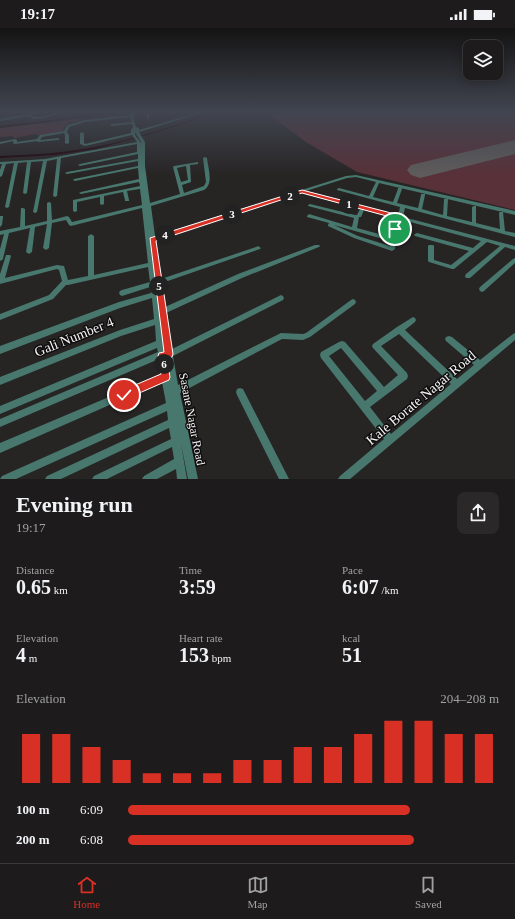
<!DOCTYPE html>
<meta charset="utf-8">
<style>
:root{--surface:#1d1b1b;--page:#2a2828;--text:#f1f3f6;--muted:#a0a1a3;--line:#3b393a;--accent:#d93025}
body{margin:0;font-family:Georgia,serif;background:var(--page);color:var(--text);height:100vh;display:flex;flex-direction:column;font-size:15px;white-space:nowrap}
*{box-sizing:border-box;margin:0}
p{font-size:13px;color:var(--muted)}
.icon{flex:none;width:22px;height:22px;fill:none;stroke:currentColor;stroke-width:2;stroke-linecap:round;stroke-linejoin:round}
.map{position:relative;height:451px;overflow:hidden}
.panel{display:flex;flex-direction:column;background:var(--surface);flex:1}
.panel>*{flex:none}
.buttons{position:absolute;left:463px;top:12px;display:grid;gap:8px}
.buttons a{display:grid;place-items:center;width:40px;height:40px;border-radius:8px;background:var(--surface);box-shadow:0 2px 10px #0003,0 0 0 1px var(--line);font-size:20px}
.pin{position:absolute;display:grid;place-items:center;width:34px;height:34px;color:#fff;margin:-17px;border:2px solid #fff;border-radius:50%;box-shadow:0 1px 4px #0007}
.km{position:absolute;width:20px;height:20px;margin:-10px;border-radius:50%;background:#222;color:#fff;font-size:11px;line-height:20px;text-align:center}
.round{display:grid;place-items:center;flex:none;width:42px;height:42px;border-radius:8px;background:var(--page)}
.overview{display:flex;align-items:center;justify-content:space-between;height:68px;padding:0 16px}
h1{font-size:22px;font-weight:700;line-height:30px}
.figures{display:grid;grid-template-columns:repeat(3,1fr);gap:6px;height:68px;padding:4px 16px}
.figures div{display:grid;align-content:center}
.figures b{font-size:20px;font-weight:700}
.figures small{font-size:11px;font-weight:400}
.figures p{font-size:11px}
.chart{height:112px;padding:8px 16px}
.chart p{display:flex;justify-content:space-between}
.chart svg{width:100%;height:72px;margin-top:4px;stroke:var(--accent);stroke-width:6}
ul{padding:0 16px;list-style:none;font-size:13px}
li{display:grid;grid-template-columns:64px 48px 1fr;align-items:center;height:30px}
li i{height:10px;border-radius:5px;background:var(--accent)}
.status{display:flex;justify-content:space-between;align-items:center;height:28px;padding:0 20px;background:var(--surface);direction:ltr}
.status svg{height:11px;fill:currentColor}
.menu{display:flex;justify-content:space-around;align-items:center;height:56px;border-top:1px solid var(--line);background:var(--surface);font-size:11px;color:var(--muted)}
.menu a{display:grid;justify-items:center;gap:2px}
.menu .on{color:var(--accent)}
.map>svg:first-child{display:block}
.green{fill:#583139}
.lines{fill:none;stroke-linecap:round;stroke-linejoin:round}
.canal{fill:#1f0008;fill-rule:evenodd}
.runway{fill:#5e5b5b;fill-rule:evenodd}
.minor{fill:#47776d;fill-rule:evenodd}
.route{fill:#d93025;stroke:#fff}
.labels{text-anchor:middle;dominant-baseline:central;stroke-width:3;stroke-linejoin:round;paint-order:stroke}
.street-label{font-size:12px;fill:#f6f4f5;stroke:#0f0e0e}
.near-street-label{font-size:14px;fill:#f6f4f5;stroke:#0f0e0e}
</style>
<div class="status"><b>19:17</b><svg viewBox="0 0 49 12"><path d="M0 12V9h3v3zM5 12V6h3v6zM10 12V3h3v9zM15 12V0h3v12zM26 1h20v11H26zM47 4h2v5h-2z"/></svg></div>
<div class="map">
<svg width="515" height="451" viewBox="0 0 515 451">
<rect width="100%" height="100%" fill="#272424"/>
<path class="green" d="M269,84H515V182L357,144L306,114L271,88Z
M78,91L80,93C70,94 65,94 63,103L41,108L34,106L15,110L12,108L0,109V100Z"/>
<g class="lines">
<path class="canal" d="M121,84H128L0,100V98Z
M215,84H219L151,106L96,121L55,127L0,130V128C32,127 63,125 95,119C136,111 176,97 215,84Z"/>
<path class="runway" d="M515,112V126L420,150L411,147L407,142L411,137Z"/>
<path class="minor" d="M35,84H40L30,87C41,93 52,84 63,84L45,90L34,91L29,88L0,93V91L28,86V85Z
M129,84H131L132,85L133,84H136L133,88L136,99L139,100V102L200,84H204L139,104L145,114V138L150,175L180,166L173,139L174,138L198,134V136L190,137L191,154L182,157L184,165L204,158L206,154L203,130L205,129L207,130C208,140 214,156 204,162L151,178L155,208L346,148L356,147L515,183V187L379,155L373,169L393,174L398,161V160H402V161L397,175L418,180L421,167V166H425V167L422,181L443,187L444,172V171H448L447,188L472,194V179L474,178H476V195L500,201L499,185L501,183L503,184L505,203L515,205V209L405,180L403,189L515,218V222L505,219L470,250H466L465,248L466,246L500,218L487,214L454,241H452L429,234L428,233V218L429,217H433L434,218V232L451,237L469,223L415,208L414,207L415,206L417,205L473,220L481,213L399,191L395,221L392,223L354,210L328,198V197L329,195L307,189V188L309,186L352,199L354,190L308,178V177L310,176L355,187H357L360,181L301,165L155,212L161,251L256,219L258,218L261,220L260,221L162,255L165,279L238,246L315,217H319L320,218L319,219L242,250L166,285L172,321L279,268L281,267L283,268L284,270L283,272L173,328L178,357L279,306L281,305L303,306L306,305L351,272L353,271L355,272L356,274L355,276L310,309L303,312L282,311L180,365L198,451H188L181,416L187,451H177L176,441L157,451H142L144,448L174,431L172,419L107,451H92L94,448L171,411L169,400L61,451H45L47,448L168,392L167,383L16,451H0L2,448L166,375L162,354L0,425V415L161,347L159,331L0,399V391L158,324L157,320L0,386V378L156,313L155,297L121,308L0,357V349L120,302L154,291L152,270L120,280L0,326V318L119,274L151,265L150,259L122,268L120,267L119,265L120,263L122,262L150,254L148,239L68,257H66L53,271L0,292V286L49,267L62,253L59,242L57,241L0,256V246L6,227H10L11,228L5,250L57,237L64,238L68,252L88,248V208L91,206L94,208V247L148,235L142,180L71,198L69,197L66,192L52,195L49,220L46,222L43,220L47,196L35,199L32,224L29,226L26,224L30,200L9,205L3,231L2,232L0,233V221L4,206L0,207V203L20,199L21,180H23L25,181V198L47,193V175L49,174L51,175L52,192L67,188L69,189L72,194L142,177L140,161L127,163L129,172V173H125V172L123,164L104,168V176L102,177L100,176V169L77,174V183L75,184L73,183V172L140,158L139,154L81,166L79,165L81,164L139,151L138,140L75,153L73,152L74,151L138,138V133L67,146L65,145L67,144L138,131V126L80,138L78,137L80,136L137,124V116L61,130L57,168L55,169L53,168L57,131L47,133L37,184L35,185L33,184L43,133L31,134L27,165L25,166L23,165L27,134L18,135L9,179L7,180L5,179L14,135L6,136L2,148L0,149V142L2,136H0V134L45,131L137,114L132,107L85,118L80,116V105L82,104L84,105V115L85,116L131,105V101L133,100L132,96L112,98L110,97L112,96L132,94L130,89L85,94L69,99L67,104L69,107V115L67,116L65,115V107L64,105L42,109L40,112L59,110V112H58L38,114L37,113L15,116L13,115V113L0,116V114L15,111L17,112V114L37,111L40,107L64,103L67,97L85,92L130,87ZM135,101V104L141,114V123V115L135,107ZM186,138L188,152L181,154L177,140ZM356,149L376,154L369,168L339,160L337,161V162L400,179L398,188L306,163L347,150ZM364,182L394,190L391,210L384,208L386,198V197H382L379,206L357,200L359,189H361ZM334,197L390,213V218L358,208Z
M143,84H146L149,87V91H147V88Z
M167,84H178C176,86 169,86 167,84Z
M0,188H3V189L2,197L0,199Z
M515,230V235L484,263L482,264L480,263L479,261L480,259L513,231Z
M413,289L415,290L416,292L415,294L405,302L457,351L474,337L446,313L445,311L446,309L449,308L452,309L480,332L513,306L515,305V312L350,451H338L340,448L384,411L321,330L320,327L321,324L339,314L342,313L345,314L384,359L398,347L373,320L372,318L373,316L397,299ZM399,306L451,356L391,406L370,379L407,351L408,348L407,345L381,318ZM341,320L377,363L365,373L329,328Z
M240,360L243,361L289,451H279L237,367L236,364L237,361Z"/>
</g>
<linearGradient id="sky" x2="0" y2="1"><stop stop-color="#151414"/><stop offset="0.57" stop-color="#414550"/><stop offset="1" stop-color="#414550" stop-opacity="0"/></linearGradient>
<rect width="515" height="147" fill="url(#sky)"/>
<path class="route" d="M302,162L399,187L398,201L395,203L392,201L394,190L302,165L156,213L173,326L172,329L167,331L170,349L169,352L128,370L124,371L121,370L120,367L121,363L161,346L158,328L159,325L164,324L150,210Z"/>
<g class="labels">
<g class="street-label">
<text transform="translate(192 391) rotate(79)">Sasane Nagar Road</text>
</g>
<g class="near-street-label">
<text transform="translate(74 309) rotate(-22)">Gali Number 4</text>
<text transform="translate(421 370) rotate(-40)">Kale Borate Nagar Road</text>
</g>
</g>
</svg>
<div class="buttons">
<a><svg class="icon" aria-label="layers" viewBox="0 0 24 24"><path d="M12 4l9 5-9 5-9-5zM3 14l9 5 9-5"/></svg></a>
</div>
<div class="pin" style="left:395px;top:201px;background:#1e9e55"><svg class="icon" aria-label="arrive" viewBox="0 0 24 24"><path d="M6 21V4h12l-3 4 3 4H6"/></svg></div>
<div class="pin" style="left:124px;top:367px;background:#d93025"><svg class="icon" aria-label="check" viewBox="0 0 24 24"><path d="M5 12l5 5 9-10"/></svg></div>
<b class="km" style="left:349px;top:176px">1</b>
<b class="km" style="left:290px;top:168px">2</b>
<b class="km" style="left:232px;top:186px">3</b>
<b class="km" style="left:165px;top:207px">4</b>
<b class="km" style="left:159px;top:258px">5</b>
<b class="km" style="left:164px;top:336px">6</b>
</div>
<section class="panel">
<div class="overview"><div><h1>Evening run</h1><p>19:17</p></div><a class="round"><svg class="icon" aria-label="share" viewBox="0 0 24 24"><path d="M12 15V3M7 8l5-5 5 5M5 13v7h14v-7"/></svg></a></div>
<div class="figures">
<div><p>Distance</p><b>0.65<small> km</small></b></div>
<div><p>Time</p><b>3:59</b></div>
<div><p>Pace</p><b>6:07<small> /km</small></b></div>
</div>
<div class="figures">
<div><p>Elevation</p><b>4<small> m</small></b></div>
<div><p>Heart rate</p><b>153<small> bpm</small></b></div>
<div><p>kcal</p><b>51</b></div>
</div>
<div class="chart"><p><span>Elevation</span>204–208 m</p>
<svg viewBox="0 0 160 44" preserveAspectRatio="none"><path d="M5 44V14M15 44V14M25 44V22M35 44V30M45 44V38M55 44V38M65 44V38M75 44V30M85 44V30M95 44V22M105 44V22M115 44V14M125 44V6M135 44V6M145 44V14M155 44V14"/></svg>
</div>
<ul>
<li><b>100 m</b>6:09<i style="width:76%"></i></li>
<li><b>200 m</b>6:08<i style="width:77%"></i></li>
</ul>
</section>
<nav class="menu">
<a class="on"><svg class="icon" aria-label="home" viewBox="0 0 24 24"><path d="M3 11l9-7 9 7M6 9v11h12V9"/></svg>Home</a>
<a><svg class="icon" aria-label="map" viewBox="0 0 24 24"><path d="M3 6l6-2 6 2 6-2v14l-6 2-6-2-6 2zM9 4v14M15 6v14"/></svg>Map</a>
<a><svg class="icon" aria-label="saved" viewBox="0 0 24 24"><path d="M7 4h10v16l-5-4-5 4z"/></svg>Saved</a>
</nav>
